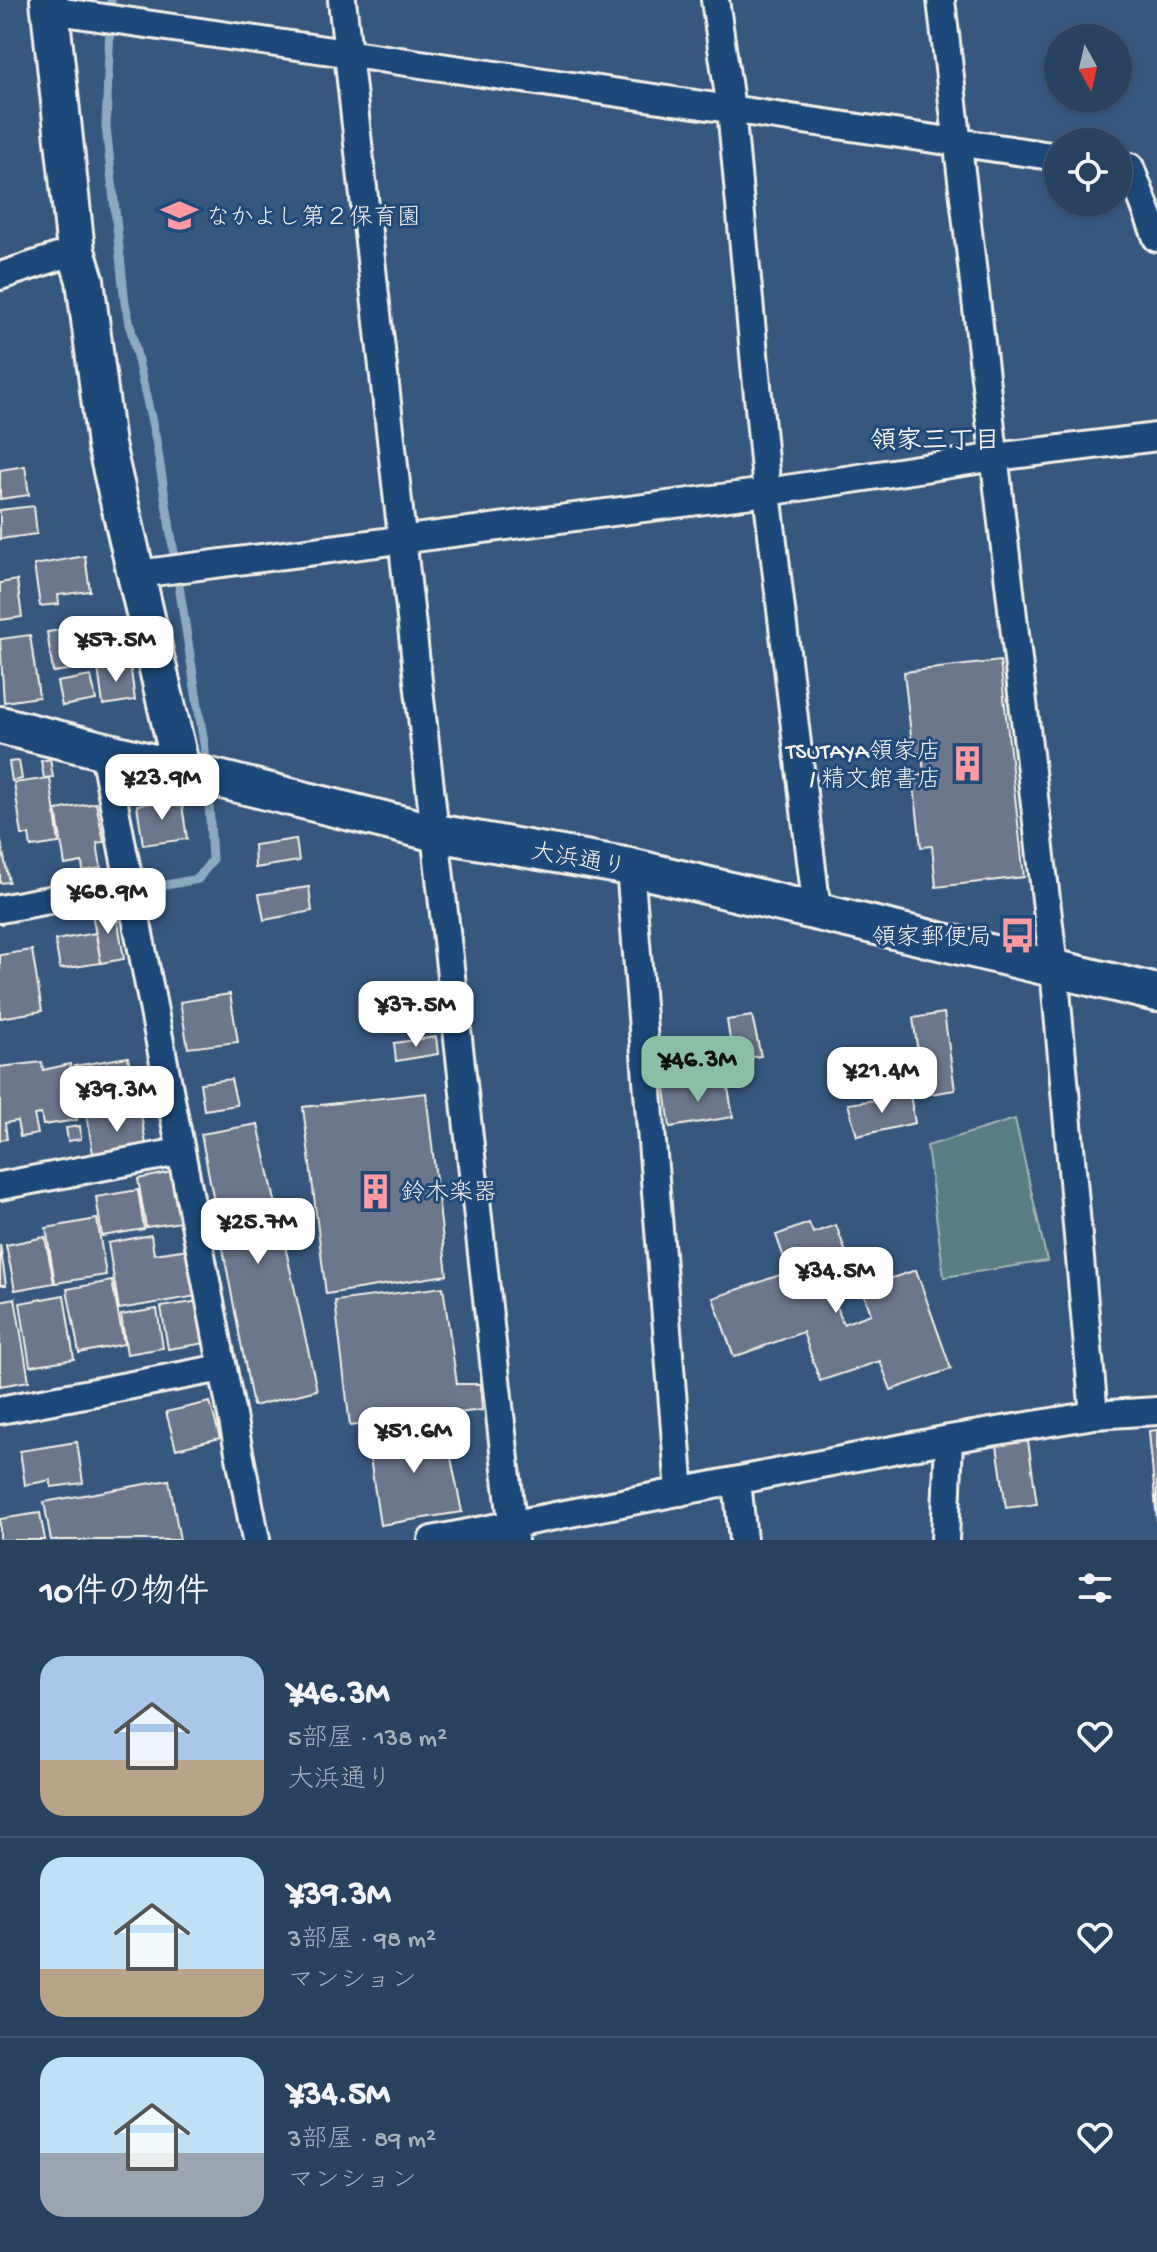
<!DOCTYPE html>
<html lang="ja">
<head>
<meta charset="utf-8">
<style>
  :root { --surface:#28425f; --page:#304965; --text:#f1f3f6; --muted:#a5b0bd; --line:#445b74; --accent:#8abfa5 }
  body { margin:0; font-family:"Gochi Hand","Klee One",sans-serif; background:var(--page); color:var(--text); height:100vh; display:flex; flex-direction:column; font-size:30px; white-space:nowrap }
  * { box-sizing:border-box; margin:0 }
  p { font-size:26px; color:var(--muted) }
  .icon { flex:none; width:44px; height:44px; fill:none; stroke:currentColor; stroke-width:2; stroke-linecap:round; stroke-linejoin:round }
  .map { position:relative; height:1540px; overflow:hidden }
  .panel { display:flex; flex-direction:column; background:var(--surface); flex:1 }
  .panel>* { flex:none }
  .needle { width:52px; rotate:172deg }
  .controls { position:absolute; left:1044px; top:24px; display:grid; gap:16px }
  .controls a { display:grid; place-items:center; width:88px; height:88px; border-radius:50%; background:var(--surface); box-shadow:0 2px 6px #0004,0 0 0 2px var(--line); font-size:40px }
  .price { position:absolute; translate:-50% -68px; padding:0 18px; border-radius:16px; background:#fff; color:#222; font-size:26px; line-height:52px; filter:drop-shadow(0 2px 4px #0008) }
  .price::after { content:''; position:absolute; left:50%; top:48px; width:24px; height:18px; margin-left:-12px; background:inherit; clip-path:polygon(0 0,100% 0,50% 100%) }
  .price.active { background:var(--accent); color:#111 }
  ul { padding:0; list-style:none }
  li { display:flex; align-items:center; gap:24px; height:200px; padding:0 40px }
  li+li { border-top:2px solid var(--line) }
  li span { display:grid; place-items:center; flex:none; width:224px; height:160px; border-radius:24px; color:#555 }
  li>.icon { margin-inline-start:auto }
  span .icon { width:96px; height:96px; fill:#fffc; stroke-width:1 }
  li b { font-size:34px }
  h2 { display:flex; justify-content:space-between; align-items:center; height:96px; padding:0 40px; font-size:34px }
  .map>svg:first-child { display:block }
  .green { fill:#587d82; stroke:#a6b7b5; stroke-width:2 }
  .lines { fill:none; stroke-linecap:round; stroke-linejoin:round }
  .stream { stroke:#8da9c0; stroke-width:9 }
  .building { fill:#6c778c; stroke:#f4f1e8; stroke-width:2 }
  .street-casing { stroke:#f4f1e8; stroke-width:32 }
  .secondary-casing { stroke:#f4f1e8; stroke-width:42 }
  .street { stroke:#1f4a7a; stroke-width:26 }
  .secondary { stroke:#1f4a7a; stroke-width:36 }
  .labels { text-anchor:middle; stroke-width:6; stroke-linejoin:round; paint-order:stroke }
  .poi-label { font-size:24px; fill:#f4f1e8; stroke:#1f4a7a; text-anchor:start }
  .street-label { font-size:24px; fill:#f4f1e8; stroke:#1f4a7a }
  .neighbourhood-label { font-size:26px; font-weight:bold; fill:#f4f1e8; stroke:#1f4a7a }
</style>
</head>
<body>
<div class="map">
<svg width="1157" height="1540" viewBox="0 0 1157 1540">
  <rect width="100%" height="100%" fill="#36587f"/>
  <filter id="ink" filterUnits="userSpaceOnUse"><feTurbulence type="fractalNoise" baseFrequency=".0125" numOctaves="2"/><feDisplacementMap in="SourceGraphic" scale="16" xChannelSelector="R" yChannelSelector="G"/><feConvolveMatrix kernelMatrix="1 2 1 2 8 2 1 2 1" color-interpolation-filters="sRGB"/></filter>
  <g filter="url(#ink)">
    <path class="green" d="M 1015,1119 L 1047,1261 L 944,1277 L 927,1146 Z"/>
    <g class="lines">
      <path class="stream" d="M 111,0 L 106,126 L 125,303 L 156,440 L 208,769
        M 134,891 L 198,879 L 212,860 L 208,784"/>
    </g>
    <path class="building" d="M 25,466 L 29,495 L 0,499 L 0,470 Z
      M 34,506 L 37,534 L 0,539 L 0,510 Z
      M 85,556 L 90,591 L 58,595 L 59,604 L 40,606 L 34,565 Z
      M 17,580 L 22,617 L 0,620 L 0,583 Z
      M 115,619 L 121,658 L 106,660 L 100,622 Z
      M 89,626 L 95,666 L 53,672 L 47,632 Z
      M 30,635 L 39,697 L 4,702 L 0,639 Z
      M 1000,661 L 1024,877 L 936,887 L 932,846 L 921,847 L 913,777 L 924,774 L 922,753 L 913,753 L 904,672 Z
      M 130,664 L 135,700 L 103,705 L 98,668 Z
      M 91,676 L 96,700 L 62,706 L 57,682 Z
      M 50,759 L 53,777 L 44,778 L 41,761 Z
      M 19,761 L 22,779 L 12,781 L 9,762 Z
      M 50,778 L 59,843 L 31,847 L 29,835 L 22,835 L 14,783 Z
      M 181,798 L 187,839 L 143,845 L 137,805 Z
      M 96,803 L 104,842 L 97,843 L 101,868 L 83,871 L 82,862 L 65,865 L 56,810 Z
      M 0,837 L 9,882 L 0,883 Z
      M 296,839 L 299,861 L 255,868 L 254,845 Z
      M 309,887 L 312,911 L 264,920 L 259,894 Z
      M 116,910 L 124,959 L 101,963 L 92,913 Z
      M 96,933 L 101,963 L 60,969 L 55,940 Z
      M 32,950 L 42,1011 L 0,1018 L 0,955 Z
      M 230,994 L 238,1042 L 188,1048 L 180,1002 Z
      M 944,1013 L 955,1090 L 924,1095 L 913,1018 Z
      M 752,1016 L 761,1056 L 733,1060 L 727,1020 Z
      M 436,1037 L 438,1054 L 396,1061 L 394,1043 Z
      M 128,1057 L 135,1099 L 85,1109 L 74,1066 Z
      M 42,1062 L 43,1070 L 70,1064 L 77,1120 L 43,1125 L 41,1114 L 34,1115 L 38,1134 L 20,1137 L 17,1121 L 5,1123 L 7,1139 L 0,1140 L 0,1067 Z
      M 231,1079 L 237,1105 L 204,1110 L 200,1083 Z
      M 727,1082 L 733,1117 L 670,1127 L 665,1089 Z
      M 426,1093 L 447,1275 L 326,1294 L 303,1107 Z
      M 910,1095 L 915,1123 L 857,1136 L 848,1104 Z
      M 140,1108 L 147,1151 L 94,1160 L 87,1116 Z
      M 258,1124 L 317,1390 L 253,1406 L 201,1134 Z
      M 80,1126 L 81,1139 L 68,1141 L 66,1128 Z
      M 172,1172 L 181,1222 L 146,1227 L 138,1179 Z
      M 138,1190 L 144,1229 L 102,1236 L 96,1197 Z
      M 97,1219 L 106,1275 L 55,1283 L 46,1228 Z
      M 809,1223 L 813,1233 L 836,1225 L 850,1264 L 825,1273 L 843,1324 L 871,1314 L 862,1288 L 916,1270 L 951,1369 L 891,1390 L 880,1361 L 820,1381 L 803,1332 L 734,1357 L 713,1298 L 789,1272 L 776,1235 Z
      M 151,1235 L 154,1254 L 189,1249 L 197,1296 L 119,1309 L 108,1243 Z
      M 45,1237 L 54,1283 L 15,1290 L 6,1245 Z
      M 0,1244 L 6,1285 L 0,1285 Z
      M 112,1281 L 124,1344 L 79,1353 L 67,1289 Z
      M 443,1287 L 457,1384 L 480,1384 L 482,1410 L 350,1426 L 335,1301 Z
      M 64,1295 L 74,1359 L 30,1366 L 20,1303 Z
      M 15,1298 L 29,1381 L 0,1386 L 0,1301 Z
      M 200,1301 L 206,1343 L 168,1349 L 161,1307 Z
      M 157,1309 L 163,1348 L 127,1354 L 121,1315 Z
      M 210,1402 L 220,1438 L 176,1449 L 166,1412 Z
      M 444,1423 L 462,1512 L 380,1525 L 367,1438 Z
      M 1157,1430 L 1157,1521 L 1149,1431 Z
      M 1028,1441 L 1037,1504 L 1006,1508 L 997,1445 Z
      M 77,1442 L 83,1483 L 51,1487 L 51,1480 L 25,1485 L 20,1451 Z
      M 169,1480 L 180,1540 L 51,1540 L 44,1502 Z
      M 40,1513 L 45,1540 L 0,1540 L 0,1519 Z"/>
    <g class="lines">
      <defs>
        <path id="street" d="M 342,0 L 514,1540
          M 715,0 L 731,109 L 767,492 L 817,911
          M 941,0 L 1054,968 L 1094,1415
          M 50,10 L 1058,157
          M 1130,167 L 1157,238
          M 0,276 L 76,251
          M 138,574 L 767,492 L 996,457 L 1157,437
          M 103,747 L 256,1540
          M 630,867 L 680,1492
          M 0,909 L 130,885
          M 0,1186 L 179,1152
          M 0,1410 L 222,1368
          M 737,1481 L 743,1540
          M 432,1540 L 949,1439 L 1094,1415 L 1157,1411
          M 945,1540 L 949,1439"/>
        <path id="secondary" d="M 49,0 L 76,251 L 85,280 L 106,445 L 181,768
          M 0,725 L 436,833 L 630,867 L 1157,993"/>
      </defs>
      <use href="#street" class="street-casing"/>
      <use href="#secondary" class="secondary-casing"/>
      <use href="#street" class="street"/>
      <use href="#secondary" class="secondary"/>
    </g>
  </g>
  <defs>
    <symbol id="school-bare" viewBox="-9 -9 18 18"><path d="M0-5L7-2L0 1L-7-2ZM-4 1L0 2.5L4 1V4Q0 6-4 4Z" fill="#ff9aa2" stroke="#1f4a7a" stroke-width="2.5" paint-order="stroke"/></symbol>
    <symbol id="building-bare" viewBox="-9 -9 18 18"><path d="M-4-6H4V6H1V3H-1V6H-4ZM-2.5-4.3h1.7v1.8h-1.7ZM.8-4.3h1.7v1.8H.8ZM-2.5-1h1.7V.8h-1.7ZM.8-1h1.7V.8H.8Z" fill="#ff9aa2" stroke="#1f4a7a" stroke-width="2.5" paint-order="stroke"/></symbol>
    <symbol id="bus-bare" viewBox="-9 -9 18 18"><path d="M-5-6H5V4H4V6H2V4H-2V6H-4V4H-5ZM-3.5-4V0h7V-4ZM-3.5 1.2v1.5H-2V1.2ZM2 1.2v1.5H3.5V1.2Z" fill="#ff9aa2" stroke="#1f4a7a" stroke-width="2.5" paint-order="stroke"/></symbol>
  </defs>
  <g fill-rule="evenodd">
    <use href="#school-bare" x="154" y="190" width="51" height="51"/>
    <use href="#building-bare" x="942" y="738" width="51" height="51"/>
    <use href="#bus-bare" x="992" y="910" width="51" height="51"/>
    <use href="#building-bare" x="350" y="1166" width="51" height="51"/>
  </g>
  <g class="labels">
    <g class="poi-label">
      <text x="206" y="224">なかよし第２保育園</text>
      <text x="941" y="758" text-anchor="end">TSUTAYA領家店<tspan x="941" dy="28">/ 精文館書店</tspan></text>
      <text x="992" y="944" text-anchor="end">領家郵便局</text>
      <text x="401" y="1199">鈴木楽器</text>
    </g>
    <g class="street-label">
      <text transform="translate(579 858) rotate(10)" y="8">大浜通り</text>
    </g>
    <g class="neighbourhood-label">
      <text x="935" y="448">領家三丁目</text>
    </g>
  </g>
</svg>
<div class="controls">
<a><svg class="needle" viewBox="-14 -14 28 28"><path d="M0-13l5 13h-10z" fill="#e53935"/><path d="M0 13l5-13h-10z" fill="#a5b0bd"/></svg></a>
<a><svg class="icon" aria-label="locate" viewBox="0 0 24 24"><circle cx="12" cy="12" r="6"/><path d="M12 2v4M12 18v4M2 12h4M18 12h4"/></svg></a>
</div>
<b class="price" style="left:116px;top:684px">¥57.5M</b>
<b class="price" style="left:162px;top:822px">¥23.9M</b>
<b class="price" style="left:108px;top:936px">¥68.9M</b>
<b class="price" style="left:416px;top:1049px">¥37.5M</b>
<b class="price active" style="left:698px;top:1104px">¥46.3M</b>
<b class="price" style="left:882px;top:1115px">¥21.4M</b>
<b class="price" style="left:117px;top:1134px">¥39.3M</b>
<b class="price" style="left:258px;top:1266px">¥25.7M</b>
<b class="price" style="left:836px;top:1315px">¥34.5M</b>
<b class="price" style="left:414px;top:1475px">¥51.6M</b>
</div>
<section class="panel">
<h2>10件の物件<svg class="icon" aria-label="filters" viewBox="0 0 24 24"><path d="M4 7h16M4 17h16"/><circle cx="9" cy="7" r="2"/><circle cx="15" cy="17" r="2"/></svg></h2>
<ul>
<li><span style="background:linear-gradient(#a9c7e8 65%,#b9a48a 0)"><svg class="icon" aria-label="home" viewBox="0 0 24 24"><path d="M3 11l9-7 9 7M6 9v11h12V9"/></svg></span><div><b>¥46.3M</b><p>5部屋 · 138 m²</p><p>大浜通り</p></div><svg class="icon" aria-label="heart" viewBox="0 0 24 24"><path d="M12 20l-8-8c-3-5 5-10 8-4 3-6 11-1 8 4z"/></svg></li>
<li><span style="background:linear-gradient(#bfe0f5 70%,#b9a48a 0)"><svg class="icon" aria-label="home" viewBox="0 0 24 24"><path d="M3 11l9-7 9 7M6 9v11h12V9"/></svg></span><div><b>¥39.3M</b><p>3部屋 · 98 m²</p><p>マンション</p></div><svg class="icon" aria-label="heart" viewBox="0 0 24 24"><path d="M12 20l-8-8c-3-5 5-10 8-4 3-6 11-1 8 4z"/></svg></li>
<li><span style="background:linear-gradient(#bfe0f5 60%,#9aa5b1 0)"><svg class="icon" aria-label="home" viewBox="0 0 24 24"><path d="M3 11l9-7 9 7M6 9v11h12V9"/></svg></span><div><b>¥34.5M</b><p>3部屋 · 89 m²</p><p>マンション</p></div><svg class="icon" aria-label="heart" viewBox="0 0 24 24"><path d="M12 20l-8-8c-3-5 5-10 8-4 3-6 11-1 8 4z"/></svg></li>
</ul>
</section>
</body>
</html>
